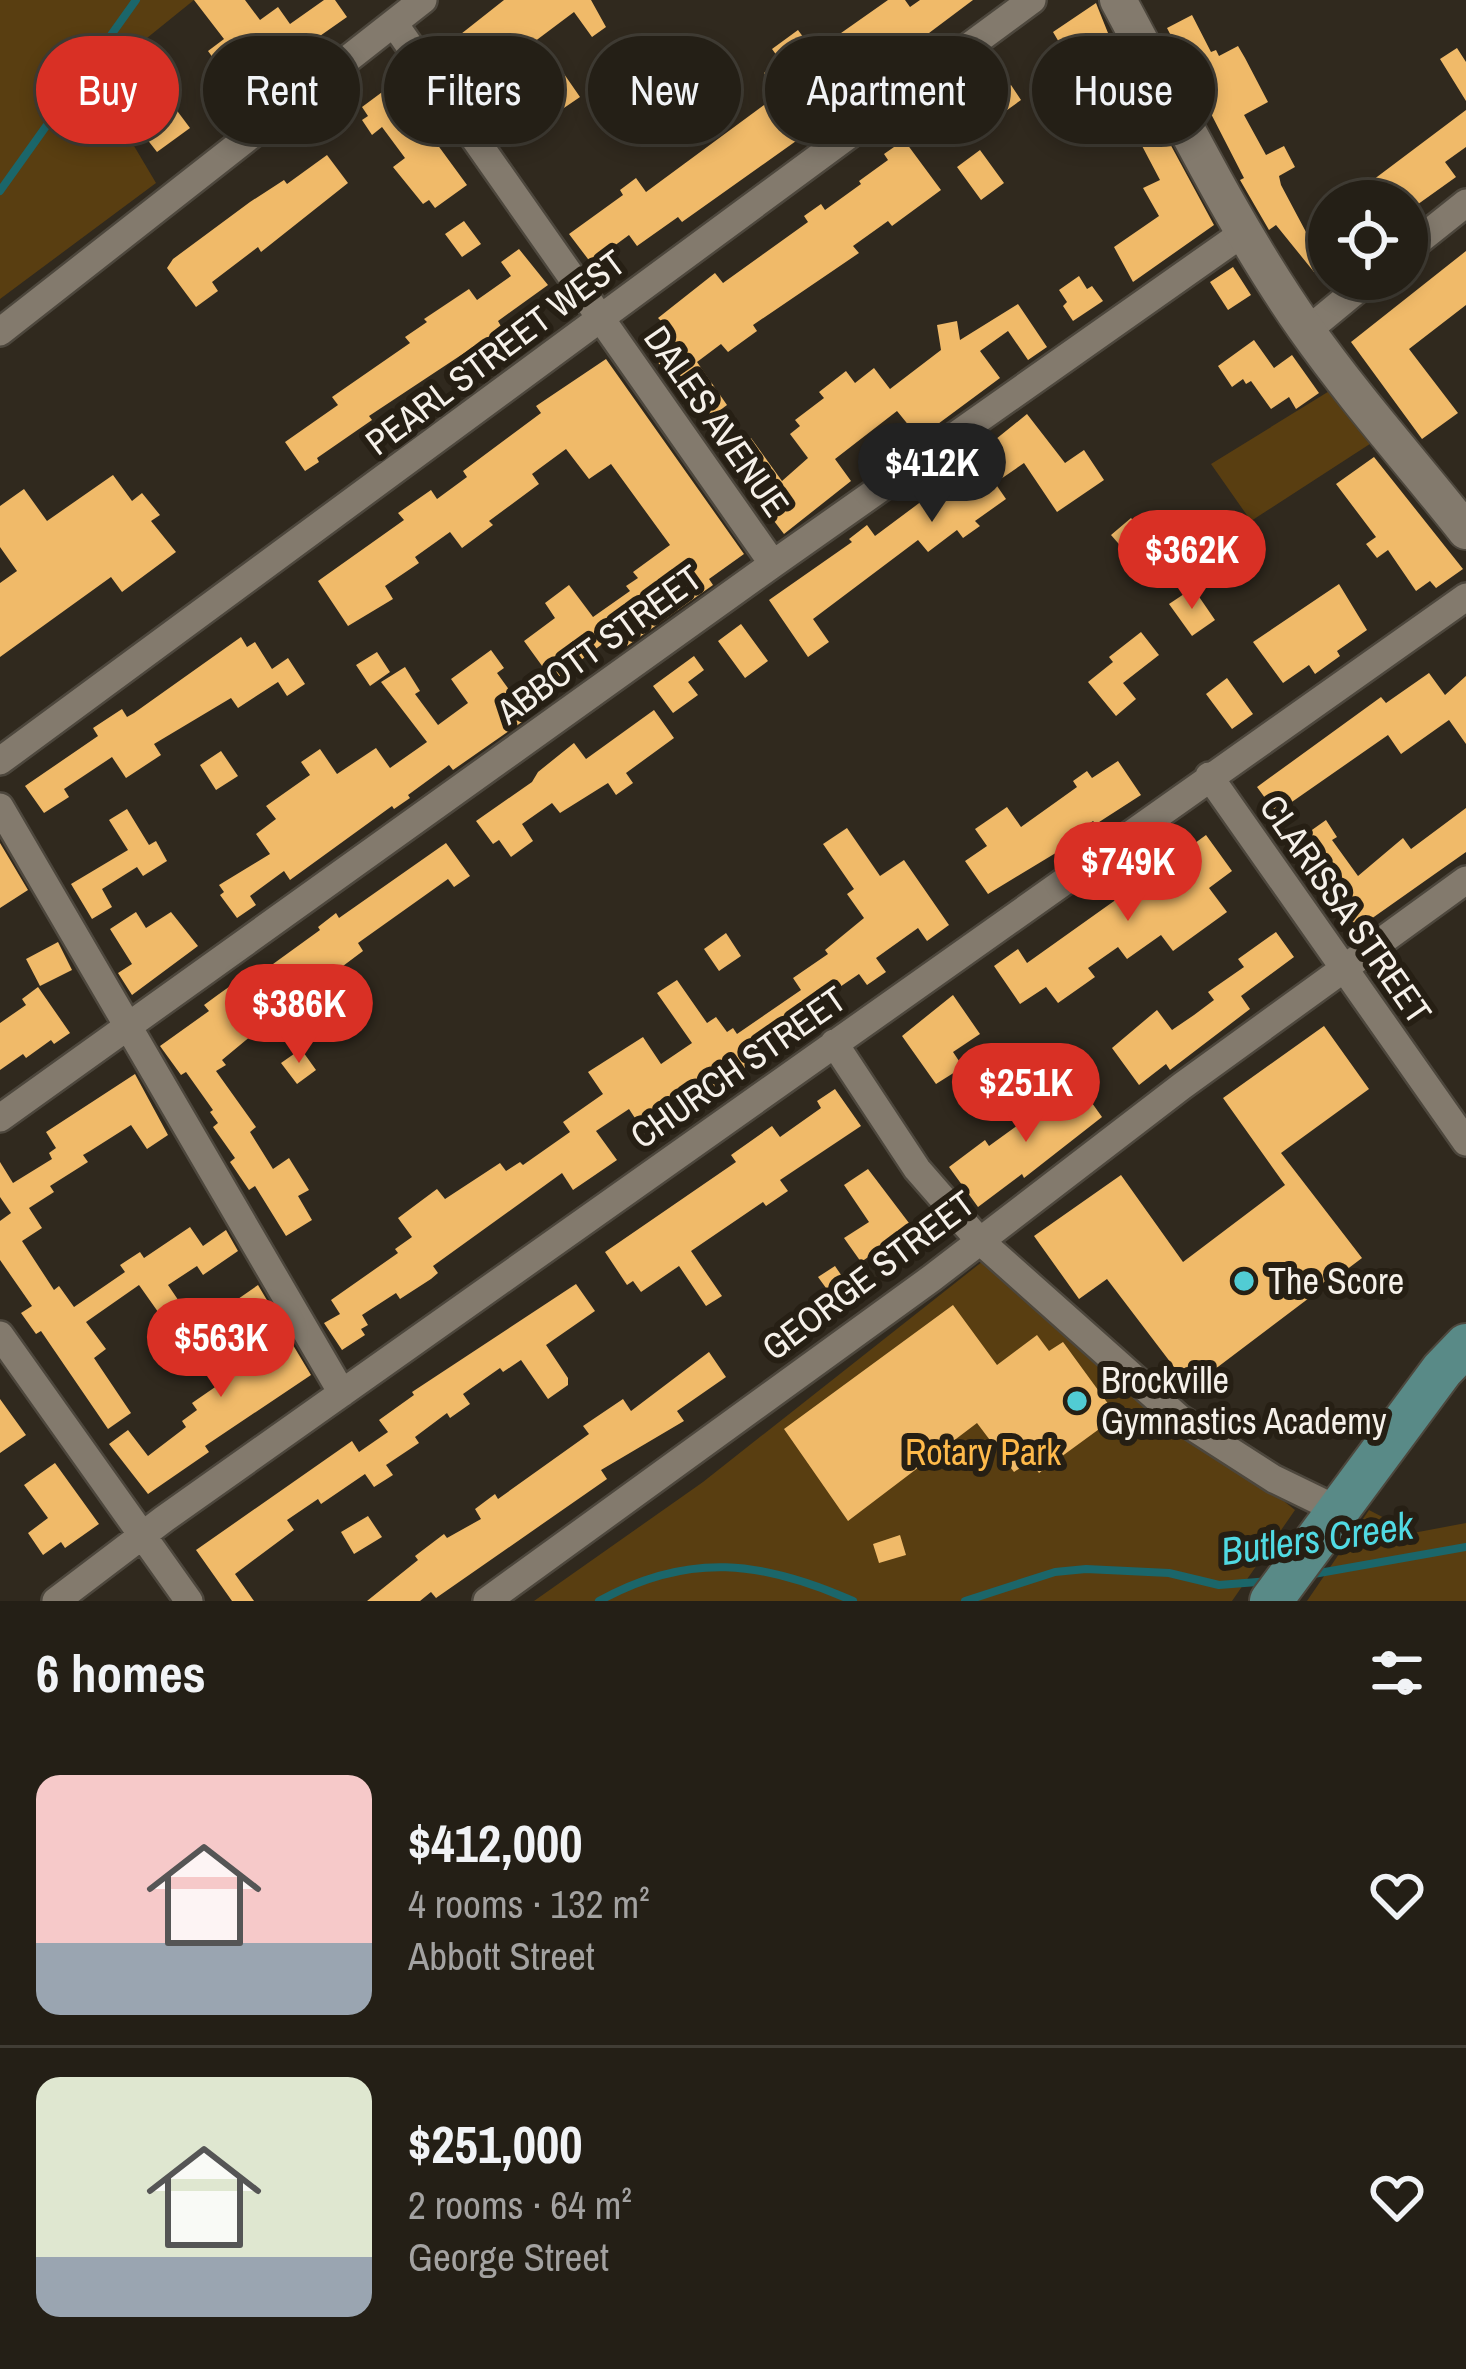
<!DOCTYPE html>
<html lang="en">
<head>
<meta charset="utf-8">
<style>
  :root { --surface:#241f16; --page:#2c271f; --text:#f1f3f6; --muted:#a3a2a1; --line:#413d35; --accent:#d93025 }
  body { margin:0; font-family:"Archivo Narrow",sans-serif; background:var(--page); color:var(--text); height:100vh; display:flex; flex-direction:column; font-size:45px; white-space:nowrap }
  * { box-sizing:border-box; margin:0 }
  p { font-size:39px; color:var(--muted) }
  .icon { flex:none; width:66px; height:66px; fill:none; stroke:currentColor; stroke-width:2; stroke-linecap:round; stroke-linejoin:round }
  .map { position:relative; height:1601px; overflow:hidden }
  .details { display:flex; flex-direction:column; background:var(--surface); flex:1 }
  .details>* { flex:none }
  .guide { position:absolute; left:36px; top:36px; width:1395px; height:108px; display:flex; gap:24px }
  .buttons { position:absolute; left:1308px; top:180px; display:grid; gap:24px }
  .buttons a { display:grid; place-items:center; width:120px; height:120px; border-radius:50%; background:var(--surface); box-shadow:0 6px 18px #0003,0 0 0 3px var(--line); font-size:60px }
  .price { position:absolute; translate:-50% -102px; padding:0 27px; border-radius:42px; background:var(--accent); color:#fff; font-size:39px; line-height:78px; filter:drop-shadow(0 3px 6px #0008) }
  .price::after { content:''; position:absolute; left:50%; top:72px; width:36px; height:27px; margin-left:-18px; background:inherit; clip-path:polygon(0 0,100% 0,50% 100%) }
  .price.on { background:#222; color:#fff }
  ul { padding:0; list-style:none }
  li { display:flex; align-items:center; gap:36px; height:300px; padding:0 36px }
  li+li { border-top:3px solid var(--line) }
  li span { display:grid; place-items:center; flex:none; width:336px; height:240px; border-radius:24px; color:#555 }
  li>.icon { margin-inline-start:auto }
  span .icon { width:144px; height:144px; fill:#fffc; stroke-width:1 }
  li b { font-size:51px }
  h2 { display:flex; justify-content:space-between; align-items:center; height:144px; padding:0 36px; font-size:51px }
  .tag { padding:0 42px; border-radius:54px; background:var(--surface); box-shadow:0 6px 18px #0003,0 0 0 3px var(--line); font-size:42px; line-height:108px }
  .tag.on { background:var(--accent); color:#fff }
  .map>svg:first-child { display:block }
  .green { fill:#593e11 }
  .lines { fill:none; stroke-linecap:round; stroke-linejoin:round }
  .stream { stroke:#1b666a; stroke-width:8 }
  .building { fill:#f0ba69 }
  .street-casing { stroke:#4d473d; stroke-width:32 }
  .secondary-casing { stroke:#4d473d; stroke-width:40 }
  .primary-casing { stroke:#4d473d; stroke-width:46 }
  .street { stroke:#837a6d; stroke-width:27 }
  .secondary { stroke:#837a6d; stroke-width:36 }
  .primary { stroke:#598a87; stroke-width:42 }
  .poi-dot { fill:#51ccd4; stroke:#261f14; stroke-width:4.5 }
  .labels { text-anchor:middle; stroke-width:12; stroke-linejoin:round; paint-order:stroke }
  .street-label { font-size:36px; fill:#f6f1ea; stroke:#261f14 }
  .poi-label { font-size:36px; fill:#f6f1ea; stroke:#261f14; text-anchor:start }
  .park-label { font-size:36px; fill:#ffba4a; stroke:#261f14 }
  .water-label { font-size:39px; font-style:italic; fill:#50dae3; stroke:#261f14 }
</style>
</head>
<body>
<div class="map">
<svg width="1466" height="1601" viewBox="0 0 1466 1601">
  <rect width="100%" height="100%" fill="#30291e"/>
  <path class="green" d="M 0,0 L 194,0 L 95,80 L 156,183 L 0,299 Z
    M 1331,390 L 1376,440 L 1251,521 L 1211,464 Z
    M 983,1261 L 1295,1510 L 1232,1601 L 534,1601 L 703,1482 Z
    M 1369,1510 L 1413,1533 L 1466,1523 L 1466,1601 L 1307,1601 Z"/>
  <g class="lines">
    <path class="stream" d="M 0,191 L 136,0
      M 1308,1575 L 1466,1547
      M 599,1601 C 689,1551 763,1561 853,1601
      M 965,1601 L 1055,1572 L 1086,1569 L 1169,1573 L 1219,1585 L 1270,1581"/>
  </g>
  <path class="building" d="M 194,0 L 245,0 L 260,20 L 278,7 L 290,24 L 324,0 L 335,0 L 347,17 L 287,59 L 276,51 L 232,84 L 208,51 L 224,39 Z
    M 504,0 L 591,0 L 606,27 L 592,37 L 574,12 L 510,60 L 534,90 L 562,71 L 580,97 L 526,134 L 506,105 L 497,112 L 447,45 Z
    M 888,0 L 905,0 L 910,7 L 920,0 L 973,0 L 929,33 L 932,37 L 838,105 L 841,109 L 682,222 L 678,217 L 637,246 L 629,235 L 591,263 L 569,234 L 623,195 L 620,190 L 636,178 L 646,192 L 779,94 L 764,73 L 780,60 L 772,49 L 798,30 L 814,52 Z
    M 1096,3 L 1110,38 L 1088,55 L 1079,40 L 1063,49 L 1053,32 Z
    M 1192,15 L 1211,52 L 1216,50 L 1219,56 L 1238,46 L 1245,58 L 1268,102 L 1244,115 L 1266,155 L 1284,146 L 1295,167 L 1279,176 L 1281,185 L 1306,232 L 1329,213 L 1329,261 L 1314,272 L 1276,225 L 1269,230 L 1240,180 L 1244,178 L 1167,28 Z
    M 1457,48 L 1466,62 L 1466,101 L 1440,59 Z
    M 1135,79 L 1214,225 L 1133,282 L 1114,247 L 1159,216 L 1143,188 L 1160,180 L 1131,125 L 1108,136 L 1093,106 L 1110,98 L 1107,92 Z
    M 393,84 L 467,185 L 435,208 L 429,200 L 423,204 L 393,167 L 405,158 L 382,127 L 372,135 L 362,120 L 368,116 L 362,107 Z
    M 993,84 L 1000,92 L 1011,85 L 1021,100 L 989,123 L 972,99 Z
    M 169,100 L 190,128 L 157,152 L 136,125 Z
    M 1466,110 L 1466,147 L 1445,162 L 1456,177 L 1407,212 L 1407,201 L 1345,201 Z
    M 904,140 L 941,190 L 892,226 L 888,221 L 853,246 L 859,253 L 753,325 L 757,331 L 728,352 L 721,344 L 697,362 L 727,405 L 703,423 L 686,401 L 682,403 L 668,382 L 671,380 L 640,338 L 662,322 L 658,318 L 715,273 L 723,283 L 808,222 L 804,216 L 821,204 L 825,210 L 861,184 L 859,181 L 888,160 L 884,154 Z
    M 980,150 L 1004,183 L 981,200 L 957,167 Z
    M 327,155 L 348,183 L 261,252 L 258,247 L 212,282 L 218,291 L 196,307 L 167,268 L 173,259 L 250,202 L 284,180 L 287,184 Z
    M 464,221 L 481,244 L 462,257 L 445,234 Z
    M 519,249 L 548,285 L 498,321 L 502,328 L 369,416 L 372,420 L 317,458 L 319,462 L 305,471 L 285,442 L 338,405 L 332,397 L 410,343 L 405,337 L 427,322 L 424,319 L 469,289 L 477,300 L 511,276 L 501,262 Z
    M 1466,251 L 1466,305 L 1409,349 L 1458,413 L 1422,439 L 1351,342 Z
    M 1233,267 L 1251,295 L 1228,310 L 1210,282 Z
    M 1079,276 L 1087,289 L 1092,286 L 1103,301 L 1073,321 L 1063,306 L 1067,302 L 1059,290 Z
    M 1018,304 L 1047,347 L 1028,360 L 1008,331 L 980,351 L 1000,378 L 919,438 L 897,411 L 835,459 L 851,481 L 784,534 L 722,453 L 739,440 L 742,444 L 751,438 L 782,481 L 808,458 L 790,434 L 800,426 L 795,420 L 824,398 L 819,392 L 846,371 L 855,383 L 874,368 L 890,389 L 941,350 L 937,325 L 957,321 L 960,340 Z
    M 1254,340 L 1274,368 L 1292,355 L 1319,393 L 1296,409 L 1289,397 L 1271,409 L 1251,381 L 1246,384 L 1243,379 L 1232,387 L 1218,366 Z
    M 606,359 L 744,554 L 709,579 L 713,585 L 627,646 L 617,633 L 553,681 L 524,641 L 555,618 L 545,603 L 569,585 L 593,617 L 630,591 L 626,586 L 638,578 L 633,572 L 670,545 L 611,464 L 589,479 L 566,449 L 532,474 L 539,484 L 489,521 L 493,525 L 462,548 L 450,532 L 415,557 L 419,563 L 385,586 L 393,599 L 348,626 L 318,581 L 404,520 L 398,513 L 431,490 L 437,499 L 467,477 L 463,471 L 541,413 L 536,406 Z
    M 1027,414 L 1065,463 L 1084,450 L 1104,480 L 1057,512 L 1024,463 L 995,483 L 1006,499 L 975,521 L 980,526 L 963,538 L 957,530 L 928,552 L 918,540 L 813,619 L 829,642 L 808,657 L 769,600 L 852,542 L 849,539 L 867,525 L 875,536 L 946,483 L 961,501 L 992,480 L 975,456 Z
    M 1374,457 L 1463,569 L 1436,588 L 1430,581 L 1416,591 L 1388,550 L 1377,558 L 1366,544 L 1376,537 L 1336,484 Z
    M 113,475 L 132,501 L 142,493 L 160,515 L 151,521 L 176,552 L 122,592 L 111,577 L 0,657 L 0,583 L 17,571 L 0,547 L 0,506 L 24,489 L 47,521 Z
    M 1131,518 L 1159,550 L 1139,567 L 1111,535 Z
    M 1339,584 L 1367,630 L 1337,651 L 1340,656 L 1315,674 L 1309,665 L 1283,683 L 1253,642 Z
    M 1193,588 L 1215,620 L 1192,636 L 1169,604 Z
    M 741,624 L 768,661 L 745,678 L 718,641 Z
    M 1141,632 L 1159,655 L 1123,683 L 1136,699 L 1116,716 L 1088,682 L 1113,662 L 1109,657 Z
    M 241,637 L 247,647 L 255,642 L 272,669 L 288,658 L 305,684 L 287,696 L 278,682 L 238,708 L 231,698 L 154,744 L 161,755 L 126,778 L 112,757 L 64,789 L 69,797 L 44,813 L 25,786 L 98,736 L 93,728 L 122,709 L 127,717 L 134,713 Z
    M 491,650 L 504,668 L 497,673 L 529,717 L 453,770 L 449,765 L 408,795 L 410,798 L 394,809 L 392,806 L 290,880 L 284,871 L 250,896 L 256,905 L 237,918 L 220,895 L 224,892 L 219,885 L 270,854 L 256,834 L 276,819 L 266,806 L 310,775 L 301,762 L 320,749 L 337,774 L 376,748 L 390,768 L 427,742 L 381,682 L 405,667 L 420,691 L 415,694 L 438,725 L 468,703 L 451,679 Z
    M 377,652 L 390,672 L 370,686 L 356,665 Z
    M 694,656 L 704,670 L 688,682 L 698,695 L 673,713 L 653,686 Z
    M 1429,673 L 1445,695 L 1466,676 L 1466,744 L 1449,720 L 1401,754 L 1388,735 L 1276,813 L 1257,787 L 1381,697 L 1386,703 Z
    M 1227,678 L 1253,714 L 1232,729 L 1206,694 Z
    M 654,710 L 674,738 L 626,773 L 633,783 L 616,795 L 608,783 L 560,813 L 552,803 L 522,824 L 533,841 L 511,857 L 499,840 L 493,844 L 476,821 L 532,782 L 538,772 L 574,743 L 586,759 Z
    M 221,751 L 238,776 L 216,790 L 200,765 Z
    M 1118,761 L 1141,795 L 1096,824 L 1093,821 L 1061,843 L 1064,848 L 988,894 L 965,861 L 987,846 L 975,829 L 1007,807 L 1021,827 L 1077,787 L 1073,781 L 1087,771 L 1092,778 Z
    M 1466,808 L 1466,852 L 1354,931 L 1305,862 L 1315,855 L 1302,837 L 1326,820 L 1337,837 L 1332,840 L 1358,876 L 1403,838 L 1411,849 Z
    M 127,809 L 149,845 L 156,841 L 167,861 L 143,876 L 137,867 L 102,889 L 112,907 L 92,919 L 71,884 L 128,850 L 109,820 Z
    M 847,828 L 880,876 L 904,860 L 949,925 L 927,941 L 918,928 L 876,958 L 886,972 L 867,985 L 859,974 L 831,993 L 839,1004 L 820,1017 L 813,1008 L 774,1035 L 778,1042 L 756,1060 L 646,1135 L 629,1109 L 596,1131 L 617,1160 L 573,1190 L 562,1173 L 433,1266 L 438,1273 L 431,1279 L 400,1299 L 396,1293 L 362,1315 L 368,1325 L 361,1329 L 365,1335 L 342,1350 L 324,1323 L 340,1314 L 331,1300 L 398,1253 L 395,1249 L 412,1237 L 398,1218 L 437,1189 L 445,1199 L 500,1163 L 506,1171 L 520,1162 L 523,1165 L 570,1132 L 563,1122 L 603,1094 L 588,1072 L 643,1037 L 661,1064 L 692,1043 L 657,993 L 677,980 L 707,1023 L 716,1017 L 727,1032 L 733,1028 L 737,1034 L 801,990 L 793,978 L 828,954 L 825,950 L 864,918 L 847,894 L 854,889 L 823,844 Z
    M 1206,835 L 1232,871 L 1209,888 L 1227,912 L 1173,951 L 1161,935 L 1127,959 L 1118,947 L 1088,968 L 1095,977 L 1058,1003 L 1046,987 L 1020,1004 L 994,966 L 1018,949 L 1027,963 L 1145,879 L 1142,874 L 1161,860 L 1165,865 Z
    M 0,843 L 28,890 L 0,908 Z
    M 446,843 L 470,876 L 454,887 L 448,879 L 358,943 L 363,951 L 263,1026 L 222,1060 L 226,1065 L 216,1071 L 256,1127 L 250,1132 L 273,1169 L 289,1158 L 309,1190 L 298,1196 L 312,1220 L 286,1236 L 255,1186 L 249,1190 L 230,1162 L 235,1158 L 213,1127 L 218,1123 L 210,1112 L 213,1110 L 186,1072 L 181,1075 L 160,1046 L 209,1011 L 204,1005 L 219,994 L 233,984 L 237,990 L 320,930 L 318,927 L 336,913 L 339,918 Z
    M 136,912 L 146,928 L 171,912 L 198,946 L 132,995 L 118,973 L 132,964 L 110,929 Z
    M 1276,932 L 1294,957 L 1241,996 L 1250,1009 L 1170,1070 L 1166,1064 L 1139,1085 L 1112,1048 L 1157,1010 L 1172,1030 L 1194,1015 L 1214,1000 L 1208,992 L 1244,967 L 1238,959 Z
    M 726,933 L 741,956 L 719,971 L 704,949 Z
    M 58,942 L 72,970 L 40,986 L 26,959 Z
    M 38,987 L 70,1033 L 54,1044 L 51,1040 L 26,1058 L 23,1054 L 0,1070 L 0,1023 L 26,1005 L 22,999 Z
    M 953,995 L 980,1034 L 953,1052 L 963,1067 L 936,1084 L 902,1036 Z
    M 1324,1026 L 1369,1089 L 1281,1153 L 1362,1258 L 1190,1388 L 1107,1279 L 1079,1299 L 1034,1236 L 1121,1175 L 1183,1262 L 1285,1185 L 1223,1098 Z
    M 301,1049 L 316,1070 L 297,1084 L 281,1063 Z
    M 135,1074 L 168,1135 L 147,1149 L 131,1125 L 90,1151 L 83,1155 L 88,1162 L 50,1186 L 54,1192 L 29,1208 L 42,1228 L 22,1241 L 54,1290 L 59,1286 L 74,1307 L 125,1272 L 120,1265 L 140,1252 L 144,1258 L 190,1227 L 203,1246 L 226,1230 L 238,1251 L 203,1275 L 197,1266 L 168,1285 L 187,1313 L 168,1326 L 139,1285 L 86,1322 L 106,1349 L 94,1358 L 131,1413 L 108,1429 L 41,1331 L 36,1334 L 21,1313 L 32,1306 L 0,1260 L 0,1221 L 11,1213 L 0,1197 L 0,1162 L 13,1183 L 52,1159 L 49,1153 L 56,1148 L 46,1132 Z
    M 1077,1082 L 1102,1117 L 1024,1178 L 1022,1174 L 978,1207 L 949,1167 L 985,1140 L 989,1146 Z
    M 835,1089 L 861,1126 L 780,1180 L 788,1191 L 766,1206 L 763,1202 L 691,1251 L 722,1296 L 706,1306 L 679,1266 L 641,1292 L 633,1281 L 627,1285 L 605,1252 L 736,1162 L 731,1155 L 772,1126 L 780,1137 L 821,1108 L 817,1101 Z
    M 868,1169 L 912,1227 L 861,1262 L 844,1238 L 869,1222 L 844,1185 Z
    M 835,1266 L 850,1288 L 834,1299 L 818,1277 Z
    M 576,1284 L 595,1311 L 546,1345 L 568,1378 L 568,1385 L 548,1399 L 521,1360 L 503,1372 L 500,1368 L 463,1394 L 470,1404 L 450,1418 L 447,1413 L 415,1437 L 419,1443 L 386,1465 L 393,1475 L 374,1487 L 365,1474 L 321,1504 L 318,1499 L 287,1520 L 294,1530 L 235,1574 L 254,1601 L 232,1601 L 196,1550 L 352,1441 L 359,1452 L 388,1432 L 379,1420 L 414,1395 L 412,1392 Z
    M 258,1285 L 274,1312 L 258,1323 L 280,1354 L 293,1345 L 311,1375 L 205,1446 L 209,1452 L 148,1494 L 109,1444 L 128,1430 L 148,1456 L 186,1427 L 182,1421 L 197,1410 L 192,1403 L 250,1363 L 244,1354 L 252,1348 L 225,1308 Z
    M 953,1305 L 997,1365 L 1037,1335 L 1049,1351 L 1063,1342 L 1117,1416 L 1039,1473 L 1030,1461 L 1014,1472 L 977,1423 L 848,1521 L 784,1429 Z
    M 709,1352 L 726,1377 L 677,1411 L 684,1421 L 601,1470 L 607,1479 L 436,1598 L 431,1592 L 420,1601 L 367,1601 L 418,1560 L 415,1556 L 444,1534 L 447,1538 L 481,1519 L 475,1509 L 495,1494 L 498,1499 L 589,1434 L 583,1426 L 623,1399 L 631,1411 Z
    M 0,1399 L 26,1435 L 0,1453 Z
    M 55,1463 L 99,1524 L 65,1548 L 61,1542 L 43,1555 L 28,1533 L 48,1518 L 24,1485 Z
    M 368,1516 L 382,1537 L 354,1554 L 341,1532 Z
    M 900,1535 L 906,1555 L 879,1563 L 873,1544 Z"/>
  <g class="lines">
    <defs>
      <path id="street" d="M 395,25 L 773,564
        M 1407,250 L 1466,203
        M 1307,331 L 1370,279
        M 0,332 L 423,0
        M 0,761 L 1032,0
        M 1209,776 L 1466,1142
        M 0,807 L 342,1393
        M 834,1043 L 917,1169 L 978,1239 L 1179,1418 L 1274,1479 L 1338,1510
        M 0,1118 L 773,564 L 1243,233
        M 0,1335 L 189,1601
        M 56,1601 L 164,1519 L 1466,597
        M 487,1601 L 932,1278 L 1182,1086 L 1466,880"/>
      <path id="secondary" d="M 1118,0 C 1178,111 1233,225 1305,328 C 1355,399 1413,464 1466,531"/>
      <path id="primary" d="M 1271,1601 L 1442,1370 L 1466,1345"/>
    </defs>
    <use href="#street" class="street-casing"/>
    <use href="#secondary" class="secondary-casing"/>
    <use href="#primary" class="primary-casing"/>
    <use href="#street" class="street"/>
    <use href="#secondary" class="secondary"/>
    <use href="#primary" class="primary"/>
  </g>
  <g class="poi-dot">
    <circle cx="1244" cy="1281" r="12"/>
    <circle cx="1077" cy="1401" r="12"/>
  </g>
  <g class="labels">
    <g class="street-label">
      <text transform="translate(495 352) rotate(-37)" y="13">PEARL STREET WEST</text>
      <text transform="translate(717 421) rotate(55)" y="13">DALES AVENUE</text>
      <text transform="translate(599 644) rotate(-36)" y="13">ABBOTT STREET</text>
      <text transform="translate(1346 909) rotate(55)" y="13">CLARISSA STREET</text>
      <text transform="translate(738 1067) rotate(-35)" y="13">CHURCH STREET</text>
      <text transform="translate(868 1275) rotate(-37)" y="13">GEORGE STREET</text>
    </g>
    <g class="poi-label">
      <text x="1268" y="1294">The Score</text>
      <text x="1101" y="1393">Brockville<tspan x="1101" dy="41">Gymnastics Academy</tspan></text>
    </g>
    <g class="park-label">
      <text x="983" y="1465">Rotary Park</text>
    </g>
    <g class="water-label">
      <text transform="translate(1317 1538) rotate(-8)" y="14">Butlers Creek</text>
    </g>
  </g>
</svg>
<div class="buttons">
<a><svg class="icon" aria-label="locate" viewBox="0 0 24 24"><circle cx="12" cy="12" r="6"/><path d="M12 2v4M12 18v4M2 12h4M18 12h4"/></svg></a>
</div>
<b class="price on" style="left:932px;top:525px">$412K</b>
<b class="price" style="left:1192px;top:612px">$362K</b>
<b class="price" style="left:1128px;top:924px">$749K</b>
<b class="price" style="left:299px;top:1066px">$386K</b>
<b class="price" style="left:1026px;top:1145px">$251K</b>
<b class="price" style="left:221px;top:1400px">$563K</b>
<div class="guide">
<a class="tag on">Buy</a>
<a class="tag">Rent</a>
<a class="tag">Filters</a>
<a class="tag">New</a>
<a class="tag">Apartment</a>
<a class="tag">House</a>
</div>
</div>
<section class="details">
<h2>6 homes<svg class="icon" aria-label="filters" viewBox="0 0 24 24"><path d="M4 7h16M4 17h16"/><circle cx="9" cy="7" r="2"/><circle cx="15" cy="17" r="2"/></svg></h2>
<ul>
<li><span style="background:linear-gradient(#f6c9c9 70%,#9aa5b1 0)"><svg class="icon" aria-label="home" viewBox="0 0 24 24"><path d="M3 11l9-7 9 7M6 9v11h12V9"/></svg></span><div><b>$412,000</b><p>4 rooms · 132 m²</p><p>Abbott Street</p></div><svg class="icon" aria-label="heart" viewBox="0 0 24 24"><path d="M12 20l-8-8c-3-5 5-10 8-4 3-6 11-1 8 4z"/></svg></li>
<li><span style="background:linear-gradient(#dfe7d0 75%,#9aa5b1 0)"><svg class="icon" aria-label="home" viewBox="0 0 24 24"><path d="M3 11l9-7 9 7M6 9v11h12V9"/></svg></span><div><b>$251,000</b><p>2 rooms · 64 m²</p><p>George Street</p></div><svg class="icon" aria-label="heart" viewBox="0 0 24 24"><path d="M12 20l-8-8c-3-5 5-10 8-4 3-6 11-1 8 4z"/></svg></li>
</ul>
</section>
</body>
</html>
